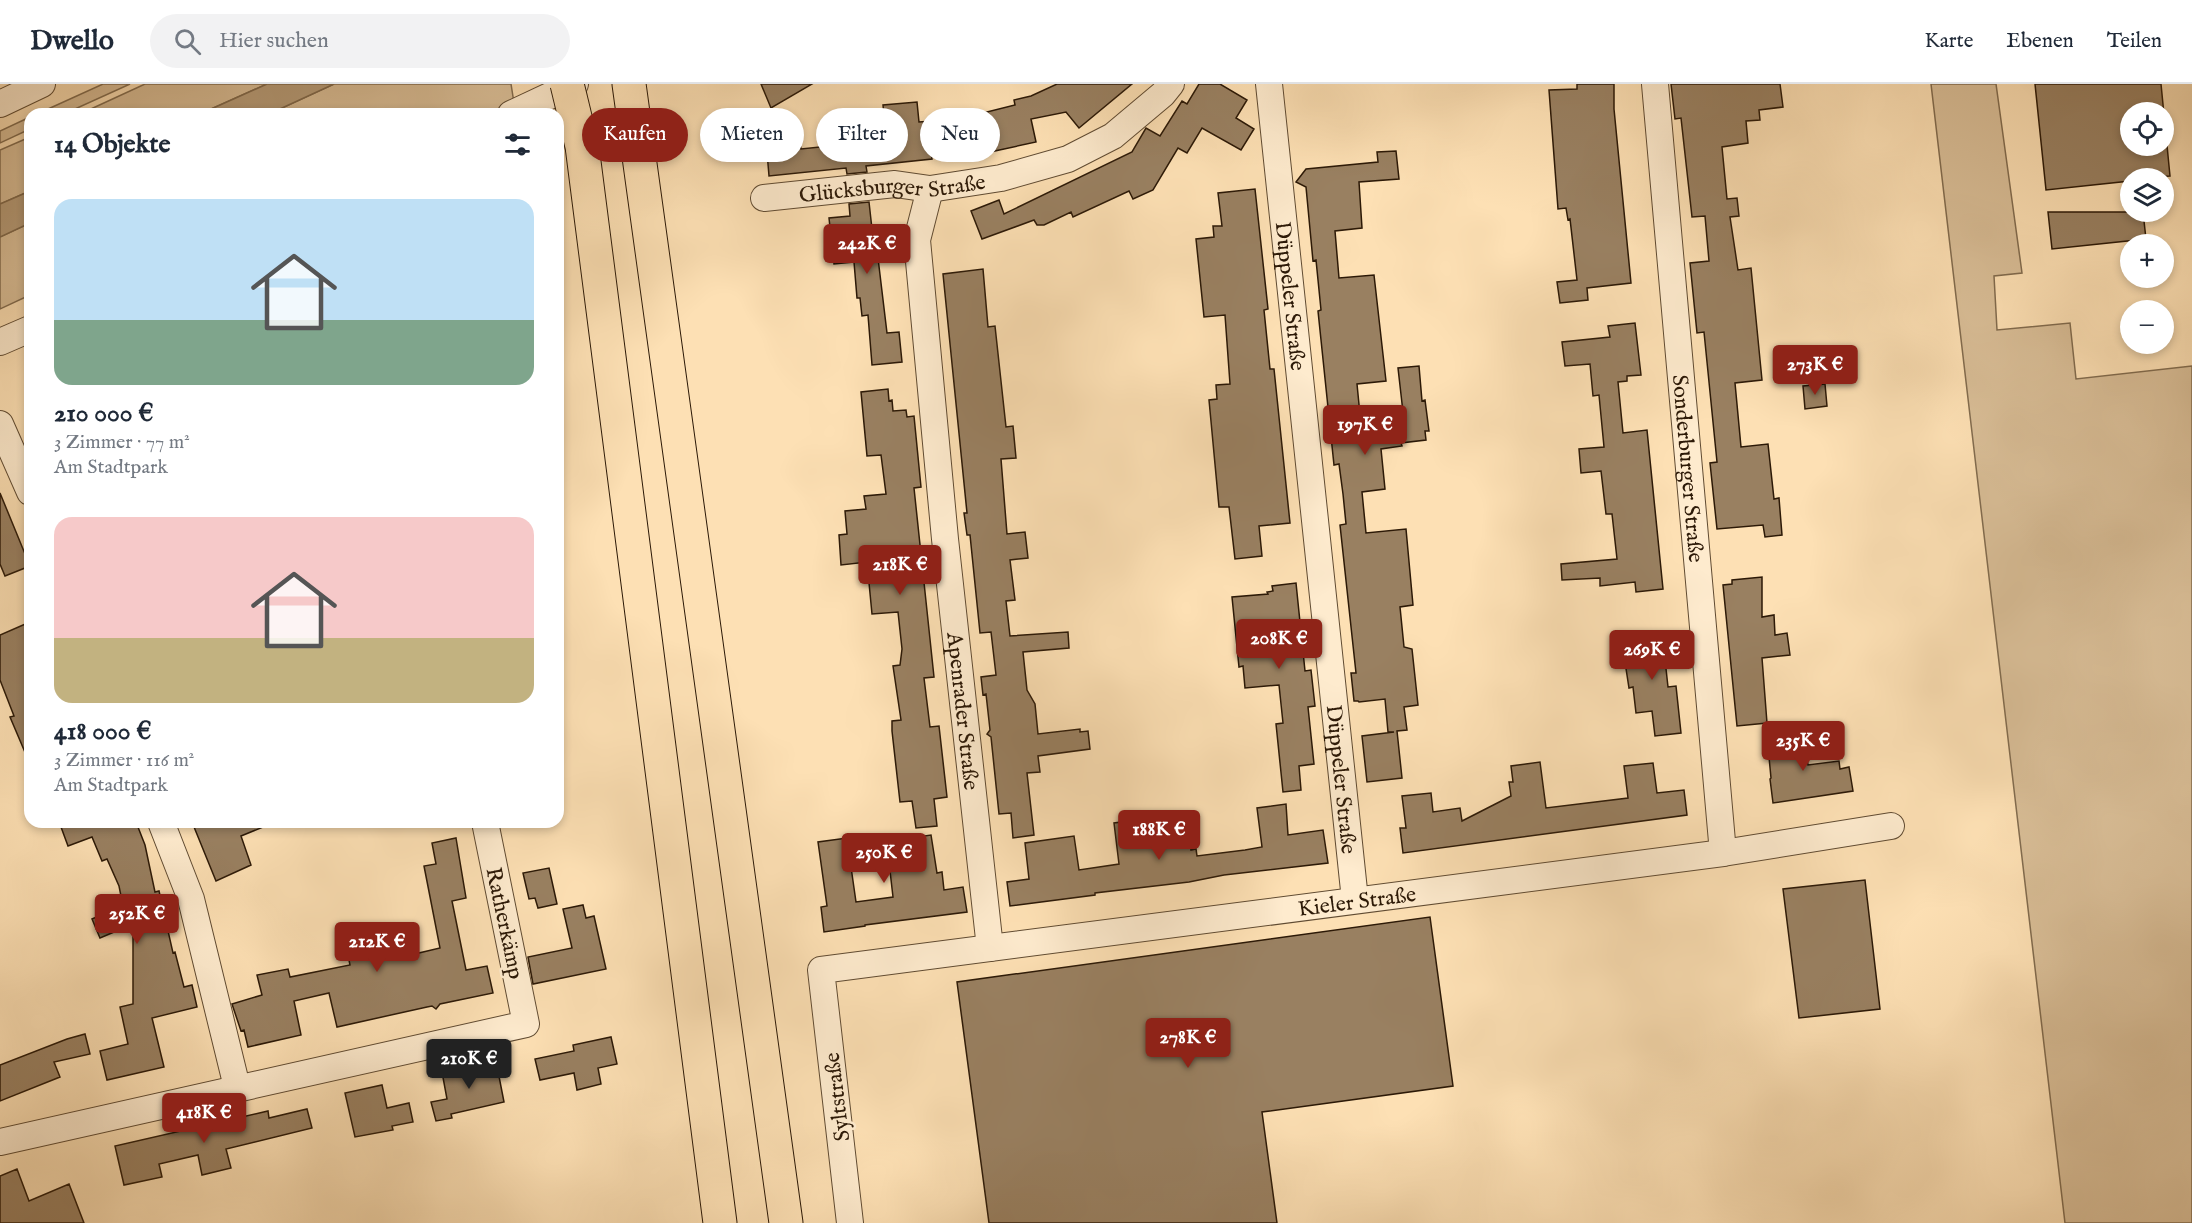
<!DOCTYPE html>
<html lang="de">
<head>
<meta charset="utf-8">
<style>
  :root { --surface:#fff; --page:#f2f2f3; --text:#1f2937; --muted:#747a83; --line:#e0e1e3; --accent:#8f2418 }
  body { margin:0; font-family:"IM FELL English",serif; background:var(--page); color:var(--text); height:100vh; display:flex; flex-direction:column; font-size:22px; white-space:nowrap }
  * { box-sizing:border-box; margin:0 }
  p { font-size:20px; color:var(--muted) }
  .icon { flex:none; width:33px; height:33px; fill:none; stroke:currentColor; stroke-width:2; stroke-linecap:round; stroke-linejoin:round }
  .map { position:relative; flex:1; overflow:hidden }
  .drawer { position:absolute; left:24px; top:24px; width:540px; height:720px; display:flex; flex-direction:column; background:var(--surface); border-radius:18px; box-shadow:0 3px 9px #0003 }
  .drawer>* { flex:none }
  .guide { position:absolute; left:582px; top:24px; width:570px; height:54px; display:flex; gap:12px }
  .buttons { position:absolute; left:2120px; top:18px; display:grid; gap:12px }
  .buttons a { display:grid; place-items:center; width:54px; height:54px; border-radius:50%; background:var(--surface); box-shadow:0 3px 9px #0003; font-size:30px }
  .price { position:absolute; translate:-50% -51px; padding:0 14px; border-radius:6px; background:var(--accent); color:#fff; font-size:20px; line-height:39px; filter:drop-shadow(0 2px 3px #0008) }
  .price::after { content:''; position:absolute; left:50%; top:36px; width:18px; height:14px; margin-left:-9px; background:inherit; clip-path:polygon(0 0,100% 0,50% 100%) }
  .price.selected { background:#222; color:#fff }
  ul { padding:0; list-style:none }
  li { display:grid; align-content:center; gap:12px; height:318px; padding:0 30px }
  li span { display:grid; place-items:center; height:186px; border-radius:18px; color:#555 }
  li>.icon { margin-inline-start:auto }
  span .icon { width:108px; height:108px; fill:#fffc; stroke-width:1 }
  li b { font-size:26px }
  h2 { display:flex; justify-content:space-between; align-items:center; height:72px; padding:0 30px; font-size:26px }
  .tag { padding:0 21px; border-radius:27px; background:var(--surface); box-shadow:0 3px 9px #0003; font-size:21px; line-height:54px }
  .tag.selected { background:var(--accent); color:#fff }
  header { display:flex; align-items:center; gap:36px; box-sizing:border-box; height:84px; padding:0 30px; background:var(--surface); border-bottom:2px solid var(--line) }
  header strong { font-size:28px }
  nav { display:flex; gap:33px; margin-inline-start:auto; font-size:21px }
  .search { width:420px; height:54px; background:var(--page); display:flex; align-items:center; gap:15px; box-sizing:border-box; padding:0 21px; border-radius:33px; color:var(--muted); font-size:22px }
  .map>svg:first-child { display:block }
  .green { fill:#d9be97; stroke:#826c4f; stroke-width:1.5 }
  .water { fill:#b69c79; stroke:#7f684b; stroke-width:1.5 }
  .building { fill:#998061; stroke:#2c1907; stroke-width:1.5; fill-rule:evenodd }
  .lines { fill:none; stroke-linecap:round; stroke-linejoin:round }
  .minor-casing { stroke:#604b32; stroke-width:28 }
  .motorway-casing { stroke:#2c1907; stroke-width:35 }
  .minor { stroke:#feebce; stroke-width:26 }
  .motorway { stroke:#fde0b4; stroke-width:33 }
  .motorway-bridge-casing { stroke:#2c1907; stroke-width:35; stroke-linecap:butt }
  .motorway-bridge { stroke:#fde0b4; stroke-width:33 }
  .labels { text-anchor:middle; stroke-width:5; stroke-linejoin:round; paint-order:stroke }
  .street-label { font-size:22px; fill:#2c1907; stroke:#feebce }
</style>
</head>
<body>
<header>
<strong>Dwello</strong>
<div class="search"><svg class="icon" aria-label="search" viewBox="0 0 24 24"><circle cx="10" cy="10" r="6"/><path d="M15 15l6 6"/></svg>Hier suchen</div>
<nav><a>Karte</a><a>Ebenen</a><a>Teilen</a></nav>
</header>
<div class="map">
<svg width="2192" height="1139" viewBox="0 0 2192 1139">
  <rect width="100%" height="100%" fill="#fde0b4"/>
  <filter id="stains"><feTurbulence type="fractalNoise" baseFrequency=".00333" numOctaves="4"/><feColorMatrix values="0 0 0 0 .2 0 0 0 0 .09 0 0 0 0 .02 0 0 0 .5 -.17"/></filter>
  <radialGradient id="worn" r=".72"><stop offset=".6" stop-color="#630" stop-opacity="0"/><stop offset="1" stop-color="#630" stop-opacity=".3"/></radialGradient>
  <path class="green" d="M 103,0 L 130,0 L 64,30 L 37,30 Z
    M 145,0 L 267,0 L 200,30 L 80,30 Z
    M 334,0 L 511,0 L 514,19 L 485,30 L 269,30 Z
    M 1931,0 L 1996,0 L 2022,189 L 1994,192 L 1997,246 L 2070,239 L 2076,295 L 2192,282 L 2192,1139 L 2065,1139 Z
    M 30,33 L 30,45 L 0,59 L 0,47 Z
    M 30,53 L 30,107 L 0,120 L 0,66 Z
    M 30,139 L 30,211 L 0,225 L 0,153 Z"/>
  <path class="water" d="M 267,0 L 334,0 L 269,30 L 200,30 Z
    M 30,107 L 30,139 L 0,153 L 0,120 Z"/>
  <path class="building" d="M 761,0 L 812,0 L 771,24 Z
    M 1057,0 L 1132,0 L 1079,44 L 1066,28 L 1031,35 L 1036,58 L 976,71 L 973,56 L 930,60 L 932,75 L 866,82 L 867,88 L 847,90 L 846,84 L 769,92 L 767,68 L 777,67 L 776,55 L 799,53 L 801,65 L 878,57 L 875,32 L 884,32 L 883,21 L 917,18 L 919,38 L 959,35 L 1015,21 L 1014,16 L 1031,12 Z
    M 1199,0 L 1220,0 L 1247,16 L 1236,34 L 1254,45 L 1241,66 L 1202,44 L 1187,69 L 1178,64 L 1153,106 L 1133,115 L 1129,107 L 1073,133 L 1071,128 L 1044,141 L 1037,141 L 1034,136 L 982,155 L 971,127 L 999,116 L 1004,130 L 1132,68 L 1146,44 L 1160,52 L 1182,17 L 1187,20 Z
    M 1577,0 L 1614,0 L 1614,25 L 1631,199 L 1587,204 L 1588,216 L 1560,219 L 1557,198 L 1577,196 L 1570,135 L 1568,136 L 1566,124 L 1558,125 L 1549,6 L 1577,5 Z
    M 1671,0 L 1780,0 L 1783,23 L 1759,26 L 1760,36 L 1746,37 L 1748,59 L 1722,63 L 1727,115 L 1737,114 L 1739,132 L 1730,133 L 1738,186 L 1751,184 L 1762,296 L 1735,299 L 1741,363 L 1768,360 L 1774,415 L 1779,414 L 1782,451 L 1765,453 L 1763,441 L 1717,445 L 1710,379 L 1717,378 L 1704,248 L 1697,249 L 1690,179 L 1709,177 L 1705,132 L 1692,133 L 1681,34 L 1675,35 Z
    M 2035,0 L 2161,0 L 2170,92 L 2130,94 L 2130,97 L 2046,106 ZM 2130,28 L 2163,28 L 2163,62 L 2130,62 Z
    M 1396,67 L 1399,95 L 1359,98 L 1362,144 L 1335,147 L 1339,194 L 1374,191 L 1386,297 L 1357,300 L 1361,341 L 1404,337 L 1398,284 L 1419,282 L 1422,317 L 1425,316 L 1429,347 L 1425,347 L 1426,356 L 1401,359 L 1402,362 L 1381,365 L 1385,405 L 1362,408 L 1366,449 L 1406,445 L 1413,521 L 1400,523 L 1404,563 L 1412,565 L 1418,621 L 1404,623 L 1407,646 L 1397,647 L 1402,694 L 1367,698 L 1362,652 L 1394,648 L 1388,648 L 1385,615 L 1359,618 L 1358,617 L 1354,617 L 1351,589 L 1356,589 L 1340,441 L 1346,440 L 1343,410 L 1339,380 L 1334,381 L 1318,227 L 1321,226 L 1316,176 L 1313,177 L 1306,103 L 1296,98 L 1306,85 L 1378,78 L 1377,68 Z
    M 1255,105 L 1268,225 L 1264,226 L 1270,285 L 1274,285 L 1290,439 L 1259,442 L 1262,472 L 1235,475 L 1229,423 L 1219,423 L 1209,316 L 1217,315 L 1216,301 L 1230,300 L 1225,231 L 1204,233 L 1196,155 L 1214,153 L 1213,142 L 1222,142 L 1218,109 Z
    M 869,118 L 872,145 L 888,143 L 891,173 L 878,174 L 887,249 L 899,248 L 902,278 L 872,281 L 868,231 L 862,232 L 860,214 L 857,214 L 854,178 L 834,180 L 829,134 L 850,132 L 849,120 Z
    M 2048,128 L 2143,128 L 2146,155 L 2052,165 Z
    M 983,185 L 988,243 L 995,242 L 1006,343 L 1013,342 L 1016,374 L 1001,375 L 1007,450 L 1025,448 L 1028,474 L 1010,476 L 1015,516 L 1006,517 L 1010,552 L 1068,548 L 1069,564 L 1023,568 L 1027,606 L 1035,620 L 1038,650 L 1080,645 L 1080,648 L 1088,647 L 1090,665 L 1038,672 L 1040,688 L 1027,689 L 1034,751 L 1013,754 L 1011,729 L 999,730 L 991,653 L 987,650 L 990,646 L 986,610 L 983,611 L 981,593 L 996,591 L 991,548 L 980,549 L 970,451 L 967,451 L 964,429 L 967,429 L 943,190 Z
    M 1635,239 L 1641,291 L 1627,292 L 1627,297 L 1618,298 L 1623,349 L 1647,346 L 1663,505 L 1636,508 L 1635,498 L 1600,502 L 1600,494 L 1562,496 L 1561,480 L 1617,475 L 1612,430 L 1606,430 L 1601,387 L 1581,389 L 1579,365 L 1604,363 L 1599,311 L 1593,312 L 1590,280 L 1565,282 L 1562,258 L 1610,253 L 1608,242 Z
    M 1825,300 L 1827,322 L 1805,325 L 1803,302 Z
    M 888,305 L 889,317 L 892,316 L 893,327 L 906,326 L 907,333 L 914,332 L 921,403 L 914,404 L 934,593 L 924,594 L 930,643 L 939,642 L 947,713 L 934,715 L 937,742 L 916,744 L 912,717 L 900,718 L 892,647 L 892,637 L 901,636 L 893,582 L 900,581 L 902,565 L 898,528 L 872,530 L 867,478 L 841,481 L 839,451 L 847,450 L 845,427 L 866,425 L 864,412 L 886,410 L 881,371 L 867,372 L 861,308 Z
    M 0,409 L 30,482 L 5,492 L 0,480 Z
    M 1762,493 L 1762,533 L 1774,531 L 1775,551 L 1787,549 L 1790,571 L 1762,574 L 1767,639 L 1737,642 L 1723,501 L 1732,500 L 1732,496 Z
    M 1296,499 L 1305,587 L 1311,586 L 1315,622 L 1308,623 L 1314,680 L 1299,682 L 1301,706 L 1283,708 L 1276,640 L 1283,639 L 1279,601 L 1245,604 L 1243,582 L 1239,583 L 1232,513 L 1268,510 L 1267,508 L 1273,507 L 1272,502 Z
    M 30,538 L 30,680 L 10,633 L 14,632 L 0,596 L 0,551 Z
    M 1662,548 L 1668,603 L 1676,602 L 1681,649 L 1655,652 L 1652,627 L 1636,629 L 1633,603 L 1629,604 L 1621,552 Z
    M 1803,650 L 1808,681 L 1839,677 L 1840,685 L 1849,683 L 1853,707 L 1773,719 L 1770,695 L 1771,694 L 1769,673 L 1771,673 L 1769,653 Z
    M 1540,678 L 1546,724 L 1628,714 L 1624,682 L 1653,679 L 1657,709 L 1684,706 L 1687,731 L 1403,769 L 1400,744 L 1406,744 L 1402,712 L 1431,709 L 1433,728 L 1460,724 L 1462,737 L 1511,712 L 1509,698 L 1513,698 L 1511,682 Z
    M 1286,720 L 1288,751 L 1323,746 L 1328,779 L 1224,791 L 1189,798 L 1095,809 L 1095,811 L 1010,822 L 1007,798 L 1029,795 L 1025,759 L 1074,752 L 1079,786 L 1119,780 L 1114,739 L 1136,736 L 1137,748 L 1176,743 L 1177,754 L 1189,752 L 1191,766 L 1196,765 L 1197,772 L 1245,766 L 1262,763 L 1257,724 Z
    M 63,738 L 136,738 L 145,761 L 155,808 L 159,807 L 173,869 L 175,868 L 184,903 L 192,901 L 197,923 L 152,934 L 164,983 L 107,996 L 100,967 L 128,960 L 120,923 L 133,920 L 133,840 L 100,854 L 92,835 L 123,822 L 119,802 L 107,775 L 102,777 L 92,753 L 68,762 L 61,743 L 65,742 Z
    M 192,738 L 272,738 L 273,739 L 241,752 L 251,781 L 216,797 Z
    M 931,751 L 937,789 L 942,788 L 944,806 L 963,803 L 967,828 L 865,841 L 865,842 L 824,848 L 821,823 L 827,822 L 818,758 L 847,754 L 848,763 ZM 889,778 L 893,813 L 856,818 L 851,783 Z
    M 456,754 L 466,814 L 452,817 L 466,886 L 487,882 L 493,909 L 440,920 L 436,925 L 432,922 L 427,923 L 337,943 L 329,909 L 294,917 L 301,951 L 248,963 L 244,946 L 241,947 L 232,920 L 262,911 L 257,891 L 288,885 L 290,893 L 350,881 L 348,871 L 367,866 L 370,876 L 405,869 L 406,872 L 440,864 L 424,782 L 436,780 L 432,759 Z
    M 549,784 L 557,820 L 538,824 L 535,814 L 529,815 L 523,789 Z
    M 1865,796 L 1880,925 L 1799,934 L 1783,805 Z
    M 583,821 L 586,834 L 594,832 L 606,885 L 533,900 L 528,873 L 572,864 L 563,825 Z
    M 1430,833 L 1453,1002 L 1262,1028 L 1277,1139 L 989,1139 L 957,898 Z
    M 85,950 L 90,970 L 54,978 L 60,993 L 0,1017 L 0,981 L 67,955 Z
    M 611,953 L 617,980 L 598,984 L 601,1000 L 577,1006 L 574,989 L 540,996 L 535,975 L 574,967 L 573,961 Z
    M 496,977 L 504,1018 L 451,1030 L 452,1034 L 436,1037 L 431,1018 L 447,1015 L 442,988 Z
    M 382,1001 L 387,1024 L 409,1019 L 413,1038 L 392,1042 L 393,1046 L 355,1053 L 345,1009 Z
    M 307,1025 L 312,1044 L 226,1065 L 231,1084 L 202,1091 L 198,1071 L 159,1080 L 162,1093 L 124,1101 L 115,1062 L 268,1027 L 269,1034 Z
    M 17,1085 L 29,1117 L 69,1100 L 84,1139 L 0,1139 L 0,1092 Z"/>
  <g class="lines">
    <defs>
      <g id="minor">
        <path id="s1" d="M 1269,0 L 1355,816"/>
        <path id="s2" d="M 1655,0 L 1723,769"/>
        <path d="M 0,20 L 42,0"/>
        <path d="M 511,30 L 575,0"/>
        <path id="s3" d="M 930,105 L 917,156 L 945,455 L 990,864"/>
        <path id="s4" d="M 764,114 L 895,100 L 930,105 L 1001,94 L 1068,75 L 1113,52 L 1163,10 L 1171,0"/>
        <path d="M 0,258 L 30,245"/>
        <path d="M 0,340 L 30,408"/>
        <path d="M 161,738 L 191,815 L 237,1003"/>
        <path d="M 0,1058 L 526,940 L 485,738"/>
        <path id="s5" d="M 850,1139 L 821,886 L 1723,769 L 1891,742"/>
      </g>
      <path id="motorway" d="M 629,0 L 786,1139
        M 582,62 L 720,1139"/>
    </defs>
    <use href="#minor" class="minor-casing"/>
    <use href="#motorway" class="motorway-casing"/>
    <use href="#minor" class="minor"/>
    <use href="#motorway" class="motorway"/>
    <defs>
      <path id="motorway-bridge" d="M 567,0 L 582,62"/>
    </defs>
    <use href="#motorway-bridge" class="motorway-bridge-casing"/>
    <use href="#motorway-bridge" class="motorway-bridge"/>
  </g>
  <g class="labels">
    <g class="street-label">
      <text dy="8" stroke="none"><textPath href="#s4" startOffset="129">Glücksburger Straße</textPath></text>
      <text dy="8" stroke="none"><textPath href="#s1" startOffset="213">Düppeler Straße</textPath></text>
      <text dy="8" stroke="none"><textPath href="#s2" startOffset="386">Sonderburger Straße</textPath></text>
      <text dy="8" stroke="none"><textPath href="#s3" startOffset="526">Apenrader Straße</textPath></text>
      <text dy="8" stroke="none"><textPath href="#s1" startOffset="699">Düppeler Straße</textPath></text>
      <text dy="8" stroke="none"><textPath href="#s5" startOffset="795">Kieler Straße</textPath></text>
      <text transform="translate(506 839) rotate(78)" y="8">Ratherkämp</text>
      <text transform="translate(836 1013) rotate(-97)" y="8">Syltstraße</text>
    </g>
  </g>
  <rect width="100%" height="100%" filter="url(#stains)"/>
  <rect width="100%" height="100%" fill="url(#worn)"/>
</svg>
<div class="buttons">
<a><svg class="icon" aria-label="locate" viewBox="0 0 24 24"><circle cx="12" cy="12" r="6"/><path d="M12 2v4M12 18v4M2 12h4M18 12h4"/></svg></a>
<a><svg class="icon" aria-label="layers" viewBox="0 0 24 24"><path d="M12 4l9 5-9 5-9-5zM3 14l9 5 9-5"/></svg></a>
<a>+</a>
<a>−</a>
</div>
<b class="price" style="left:867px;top:191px">242K €</b>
<b class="price" style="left:1815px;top:312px">273K €</b>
<b class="price" style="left:1365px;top:372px">197K €</b>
<b class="price" style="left:900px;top:512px">218K €</b>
<b class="price" style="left:1279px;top:586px">208K €</b>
<b class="price" style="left:1652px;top:597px">269K €</b>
<b class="price" style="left:1803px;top:688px">235K €</b>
<b class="price" style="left:1159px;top:777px">188K €</b>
<b class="price" style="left:884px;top:800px">250K €</b>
<b class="price" style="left:137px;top:861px">252K €</b>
<b class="price" style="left:377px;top:889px">212K €</b>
<b class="price" style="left:1188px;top:985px">278K €</b>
<b class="price selected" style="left:469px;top:1006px">210K €</b>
<b class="price" style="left:204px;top:1060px">418K €</b>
<div class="guide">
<a class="tag selected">Kaufen</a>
<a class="tag">Mieten</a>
<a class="tag">Filter</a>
<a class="tag">Neu</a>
</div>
<section class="drawer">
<h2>14 Objekte<svg class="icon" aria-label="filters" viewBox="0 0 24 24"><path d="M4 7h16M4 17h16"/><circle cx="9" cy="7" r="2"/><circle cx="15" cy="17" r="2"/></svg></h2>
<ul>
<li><span style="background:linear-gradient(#bfe0f5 65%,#7fa58c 0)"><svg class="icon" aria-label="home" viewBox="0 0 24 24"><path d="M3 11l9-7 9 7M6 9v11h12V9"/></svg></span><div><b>210 000 €</b><p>3 Zimmer · 77 m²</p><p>Am Stadtpark</p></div></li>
<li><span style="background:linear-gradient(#f6c9c9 65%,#c2b280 0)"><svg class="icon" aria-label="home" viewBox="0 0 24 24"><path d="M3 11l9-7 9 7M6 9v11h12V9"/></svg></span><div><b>418 000 €</b><p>3 Zimmer · 116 m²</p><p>Am Stadtpark</p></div></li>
</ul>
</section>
</div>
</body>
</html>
